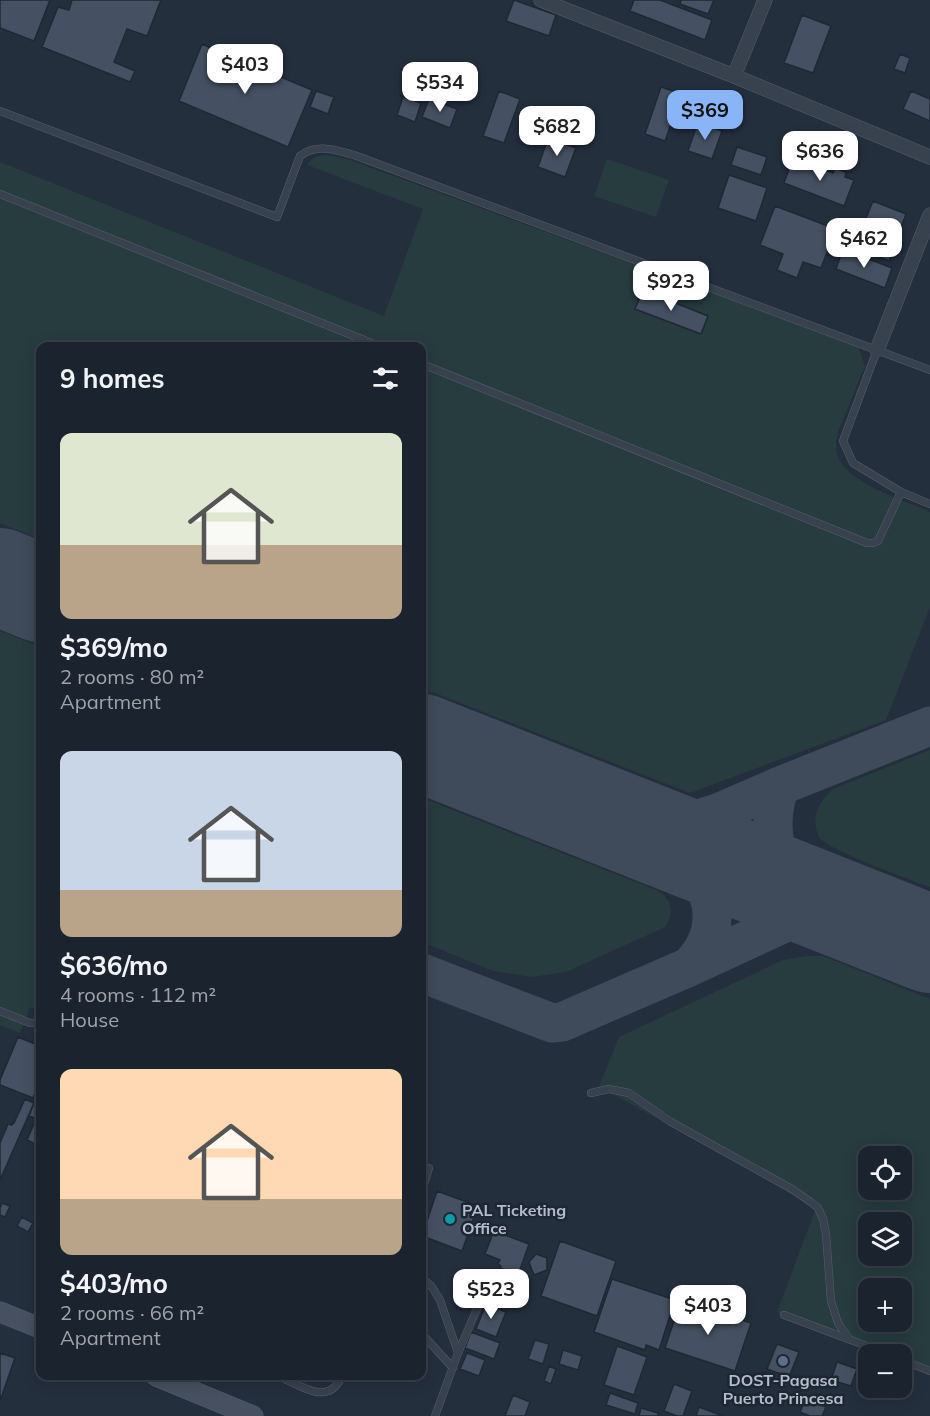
<!DOCTYPE html>
<html lang="en">
<head>
<meta charset="utf-8">
<style>
  :root { --surface:#1b232e; --page:#282f3a; --text:#f1f3f6; --muted:#a0a4aa; --line:#39404a; --accent:#8ab4f8 }
  body { margin:0; font-family:Mulish,sans-serif; background:var(--page); color:var(--text); height:100vh; display:flex; flex-direction:column; font-size:22px; white-space:nowrap }
  * { box-sizing:border-box; margin:0 }
  p { font-size:20px; color:var(--muted) }
  .icon { flex:none; width:33px; height:33px; fill:none; stroke:currentColor; stroke-width:2; stroke-linecap:round; stroke-linejoin:round }
  .map { position:relative; flex:1; overflow:hidden }
  .sheet { position:absolute; left:36px; top:342px; width:390px; height:1038px; display:flex; flex-direction:column; background:var(--surface); border-radius:12px; box-shadow:0 3px 15px #0003,0 0 0 2px var(--line) }
  .sheet>* { flex:none }
  .controls { position:absolute; left:858px; top:1146px; display:grid; gap:12px }
  .controls a { display:grid; place-items:center; width:54px; height:54px; border-radius:12px; background:var(--surface); box-shadow:0 3px 15px #0003,0 0 0 2px var(--line); font-size:30px }
  .price { position:absolute; translate:-50% -51px; padding:0 14px; border-radius:12px; background:#fff; color:#222; font-size:20px; line-height:39px; filter:drop-shadow(0 2px 3px #0008) }
  .price::after { content:''; position:absolute; left:50%; top:36px; width:18px; height:14px; margin-left:-9px; background:inherit; clip-path:polygon(0 0,100% 0,50% 100%) }
  .price.on { background:var(--accent); color:#111 }
  ul { padding:0; list-style:none }
  li { display:grid; align-content:center; gap:12px; height:318px; padding:0 24px }
  li span { display:grid; place-items:center; height:186px; border-radius:12px; color:#555 }
  li>.icon { margin-inline-start:auto }
  span .icon { width:108px; height:108px; fill:#fffc; stroke-width:1 }
  li b { font-size:26px }
  h2 { display:flex; justify-content:space-between; align-items:center; height:72px; padding:0 24px; font-size:26px }
  .map>svg:first-child { display:block }
  .green { fill:#263c3f; fill-rule:evenodd }
  .lines { fill:none; stroke-linecap:round; stroke-linejoin:round }
  .taxiway { stroke:#3f4a5a; stroke-width:39 }
  .runway { stroke:#3f4a5a; stroke-width:98 }
  .building { fill:#455162; stroke:#1f2835; stroke-width:1.5 }
  .lane-casing { stroke:#565f6c; stroke-width:8 }
  .street-casing { stroke:#565f6c; stroke-width:15 }
  .secondary-casing { stroke:#565f6c; stroke-width:21 }
  .lane { stroke:#38414e; stroke-width:7 }
  .street { stroke:#38414e; stroke-width:14 }
  .secondary { stroke:#465061; stroke-width:20 }
  .culture-dot { fill:#0f9aa8; stroke:#1d2633; stroke-width:2 }
  .service-dot { fill:#5c6f8a; stroke:#1d2633; stroke-width:2 }
  .labels { text-anchor:middle; stroke-width:5; stroke-linejoin:round; paint-order:stroke }
  .poi-label { font-size:16px; font-weight:bold; fill:#b4bcc9; stroke:#1d2633; text-anchor:start }
</style>
</head>
<body>
<div class="map">
<svg width="930" height="1416" viewBox="0 0 930 1416">
  <rect width="100%" height="100%" fill="#242f3e"/>
  <path class="green" d="M 326,155 L 347,159 L 858,346 L 865,366 L 838,432 C 836,441 835,450 839,459 C 850,484 906,501 930,512 L 930,607 L 886,720 L 690,793 L 422,688 L 422,346 L 40,346 L 40,539 L 0,523 L 0,162 L 384,316 L 423,209 L 307,165 C 312,157 317,156 326,155 Z
    M 607,159 L 669,180 L 656,217 L 594,196 Z
    M 0,631 L 40,647 L 40,1011 L 30,1007 L 20,1033 L 0,1025 Z
    M 930,750 L 930,887 C 911,880 828,850 820,838 C 809,819 819,801 833,789 Z
    M 422,798 L 656,890 C 672,898 675,912 665,927 L 566,972 L 532,977 L 493,971 L 422,942 Z
    M 806,956 L 823,956 L 930,999 L 930,1374 L 902,1362 L 902,1354 L 882,1354 L 777,1312 L 816,1208 L 599,1086 L 619,1037 L 783,960 ZM 868,1156 L 902,1156 L 902,1190 L 868,1190 ZM 868,1222 L 902,1222 L 902,1256 L 868,1256 ZM 868,1288 L 902,1288 L 902,1322 L 868,1322 Z"/>
  <g class="lines">
    <path class="taxiway" d="M 780,786 C 771,811 770,835 780,860 C 783,868 788,878 795,884 C 805,892 817,897 828,903
      M 651,833 L 718,813 L 780,786 L 930,726
      M 673,842 C 683,856 703,878 708,893 C 718,921 709,947 689,967
      M 422,973 L 552,1023 L 562,1022 L 689,967 L 828,903"/>
    <path class="runway" d="M 0,577 L 40,593
      M 422,743 L 930,944"/>
  </g>
  <path class="building" d="M 0,0 L 50,0 L 34,41 L 0,28 Z
    M 72,0 L 161,0 L 147,36 L 127,29 L 114,62 L 135,71 L 130,82 L 42,47 L 58,7 L 69,10 Z
    M 514,0 L 556,15 L 549,36 L 506,21 Z
    M 634,0 L 660,0 L 712,20 L 705,40 L 630,11 Z
    M 681,0 L 714,0 L 708,14 L 680,4 Z
    M 802,15 L 831,26 L 813,73 L 784,63 Z
    M 202,44 L 312,90 L 288,147 L 179,101 Z
    M 900,54 L 910,58 L 905,73 L 894,69 Z
    M 421,69 L 439,75 L 433,91 L 416,84 Z
    M 661,87 L 682,94 L 665,141 L 645,134 Z
    M 316,91 L 334,97 L 328,114 L 310,107 Z
    M 499,91 L 520,99 L 504,143 L 483,136 Z
    M 911,91 L 930,99 L 930,121 L 903,109 Z
    M 403,97 L 421,103 L 415,122 L 397,115 Z
    M 429,99 L 457,109 L 450,128 L 422,117 Z
    M 698,122 L 722,131 L 712,159 L 688,151 Z
    M 548,138 L 576,148 L 565,177 L 538,167 Z
    M 737,147 L 767,157 L 761,175 L 731,165 Z
    M 793,158 L 833,173 L 835,168 L 846,172 L 845,177 L 854,180 L 844,206 L 784,183 Z
    M 729,175 L 767,188 L 756,221 L 718,208 Z
    M 873,201 L 906,214 L 899,232 L 866,218 Z
    M 775,206 L 836,229 L 821,268 L 803,262 L 797,278 L 777,270 L 783,254 L 760,245 Z
    M 860,229 L 896,243 L 889,261 L 853,246 Z
    M 843,249 L 892,268 L 885,288 L 836,269 Z
    M 643,290 L 708,316 L 701,334 L 635,309 Z
    M 18,1037 L 40,1046 L 40,1080 L 33,1098 L 0,1085 L 0,1080 Z
    M 25,1099 L 34,1103 L 0,1180 L 0,1143 L 8,1124 L 12,1125 L 13,1122 L 14,1123 Z
    M 34,1103 L 40,1105 L 40,1120 L 29,1116 Z
    M 36,1119 L 40,1121 L 40,1139 L 38,1145 L 27,1140 Z
    M 437,1191 L 478,1206 L 462,1251 L 422,1236 Z
    M 2,1203 L 10,1206 L 5,1217 L 0,1215 L 0,1208 Z
    M 22,1217 L 33,1223 L 28,1232 L 17,1226 Z
    M 494,1231 L 529,1244 L 518,1275 L 500,1268 L 501,1266 L 498,1264 L 500,1260 L 485,1254 Z
    M 560,1241 L 616,1261 L 597,1316 L 541,1296 Z
    M 536,1254 L 547,1258 L 547,1270 L 534,1275 L 529,1262 Z
    M 612,1279 L 675,1300 L 659,1350 L 646,1345 L 645,1350 L 594,1332 Z
    M 681,1300 L 751,1323 L 735,1371 L 665,1348 Z
    M 486,1304 L 506,1312 L 496,1337 L 476,1329 Z
    M 471,1332 L 500,1343 L 494,1359 L 465,1348 Z
    M 535,1340 L 549,1344 L 543,1364 L 528,1359 Z
    M 777,1344 L 799,1352 L 789,1377 L 767,1369 Z
    M 617,1346 L 647,1357 L 634,1395 L 604,1385 Z
    M 563,1350 L 582,1356 L 578,1370 L 559,1364 Z
    M 0,1353 L 15,1358 L 0,1401 Z
    M 467,1353 L 485,1360 L 479,1376 L 460,1369 Z
    M 837,1362 L 857,1369 L 851,1386 L 831,1380 Z
    M 549,1366 L 556,1369 L 551,1384 L 544,1381 Z
    M 674,1384 L 692,1391 L 683,1416 L 677,1416 L 664,1411 Z
    M 610,1393 L 638,1403 L 635,1414 L 606,1405 Z
    M 513,1395 L 530,1402 L 525,1416 L 505,1416 Z
    M 806,1398 L 826,1407 L 822,1416 L 810,1416 L 800,1412 Z
    M 699,1407 L 723,1416 L 696,1416 Z
    M 641,1408 L 658,1413 L 658,1416 L 639,1416 Z"/>
  <g class="lines">
    <defs>
      <path id="lane" d="M 0,111 L 277,217 L 300,156 C 317,143 335,150 354,155 L 930,370
        M 0,194 L 379,346
        M 877,350 L 843,441 L 853,463 L 901,492 L 930,504
        M 422,364 L 867,543 L 873,543 L 878,541 L 901,492
        M 0,1011 L 30,1023 L 40,1023
        M 591,1093 L 609,1089 L 629,1093 L 671,1122 L 792,1189 L 812,1203 L 818,1208 L 823,1219 L 826,1234 L 831,1301 L 838,1323 L 849,1339
        M 422,1191 L 429,1168
        M 422,1278 L 432,1287 L 440,1300 L 458,1353
        M 784,1315 L 888,1354
        M 422,1334 L 453,1368
        M 902,1360 L 930,1371
        M 279,1376 C 301,1386 329,1407 342,1376
        M 435,1416 L 458,1353 L 482,1297 C 491,1290 500,1296 510,1300"/>
      <path id="street" d="M 541,0 L 734,76 L 930,157
        M 734,76 L 765,0
        M 877,350 L 930,215"/>
      <path id="secondary" d="M 0,1312 L 40,1328
        M 156,1376 L 253,1416"/>
    </defs>
    <use href="#lane" class="lane-casing"/>
    <use href="#street" class="street-casing"/>
    <use href="#secondary" class="secondary-casing"/>
    <use href="#lane" class="lane"/>
    <use href="#street" class="street"/>
    <use href="#secondary" class="secondary"/>
  </g>
  <circle class="culture-dot" cx="450" cy="1219" r="6"/>
  <circle class="service-dot" cx="783" cy="1361" r="6"/>
  <g class="labels">
    <g class="poi-label">
      <text x="462" y="1216">PAL Ticketing<tspan x="462" dy="18">Office</tspan></text>
      <text x="783" y="1386" text-anchor="middle">DOST-Pagasa<tspan x="783" dy="18">Puerto Princesa</tspan></text>
    </g>
  </g>
</svg>
<div class="controls">
<a><svg class="icon" aria-label="locate" viewBox="0 0 24 24"><circle cx="12" cy="12" r="6"/><path d="M12 2v4M12 18v4M2 12h4M18 12h4"/></svg></a>
<a><svg class="icon" aria-label="layers" viewBox="0 0 24 24"><path d="M12 4l9 5-9 5-9-5zM3 14l9 5 9-5"/></svg></a>
<a>+</a>
<a>−</a>
</div>
<b class="price" style="left:245px;top:95px">$403</b>
<b class="price" style="left:440px;top:113px">$534</b>
<b class="price on" style="left:705px;top:141px">$369</b>
<b class="price" style="left:557px;top:157px">$682</b>
<b class="price" style="left:820px;top:182px">$636</b>
<b class="price" style="left:864px;top:269px">$462</b>
<b class="price" style="left:671px;top:312px">$923</b>
<b class="price" style="left:491px;top:1320px">$523</b>
<b class="price" style="left:708px;top:1336px">$403</b>
<section class="sheet">
<h2>9 homes<svg class="icon" aria-label="filters" viewBox="0 0 24 24"><path d="M4 7h16M4 17h16"/><circle cx="9" cy="7" r="2"/><circle cx="15" cy="17" r="2"/></svg></h2>
<ul>
<li><span style="background:linear-gradient(#dfe7d0 60%,#b9a48a 0)"><svg class="icon" aria-label="home" viewBox="0 0 24 24"><path d="M3 11l9-7 9 7M6 9v11h12V9"/></svg></span><div><b>$369/mo</b><p>2 rooms · 80 m²</p><p>Apartment</p></div></li>
<li><span style="background:linear-gradient(#c9d6e8 75%,#b9a48a 0)"><svg class="icon" aria-label="home" viewBox="0 0 24 24"><path d="M3 11l9-7 9 7M6 9v11h12V9"/></svg></span><div><b>$636/mo</b><p>4 rooms · 112 m²</p><p>House</p></div></li>
<li><span style="background:linear-gradient(#ffd9b3 70%,#b9a48a 0)"><svg class="icon" aria-label="home" viewBox="0 0 24 24"><path d="M3 11l9-7 9 7M6 9v11h12V9"/></svg></span><div><b>$403/mo</b><p>2 rooms · 66 m²</p><p>Apartment</p></div></li>
</ul>
</section>
</div>
</body>
</html>
